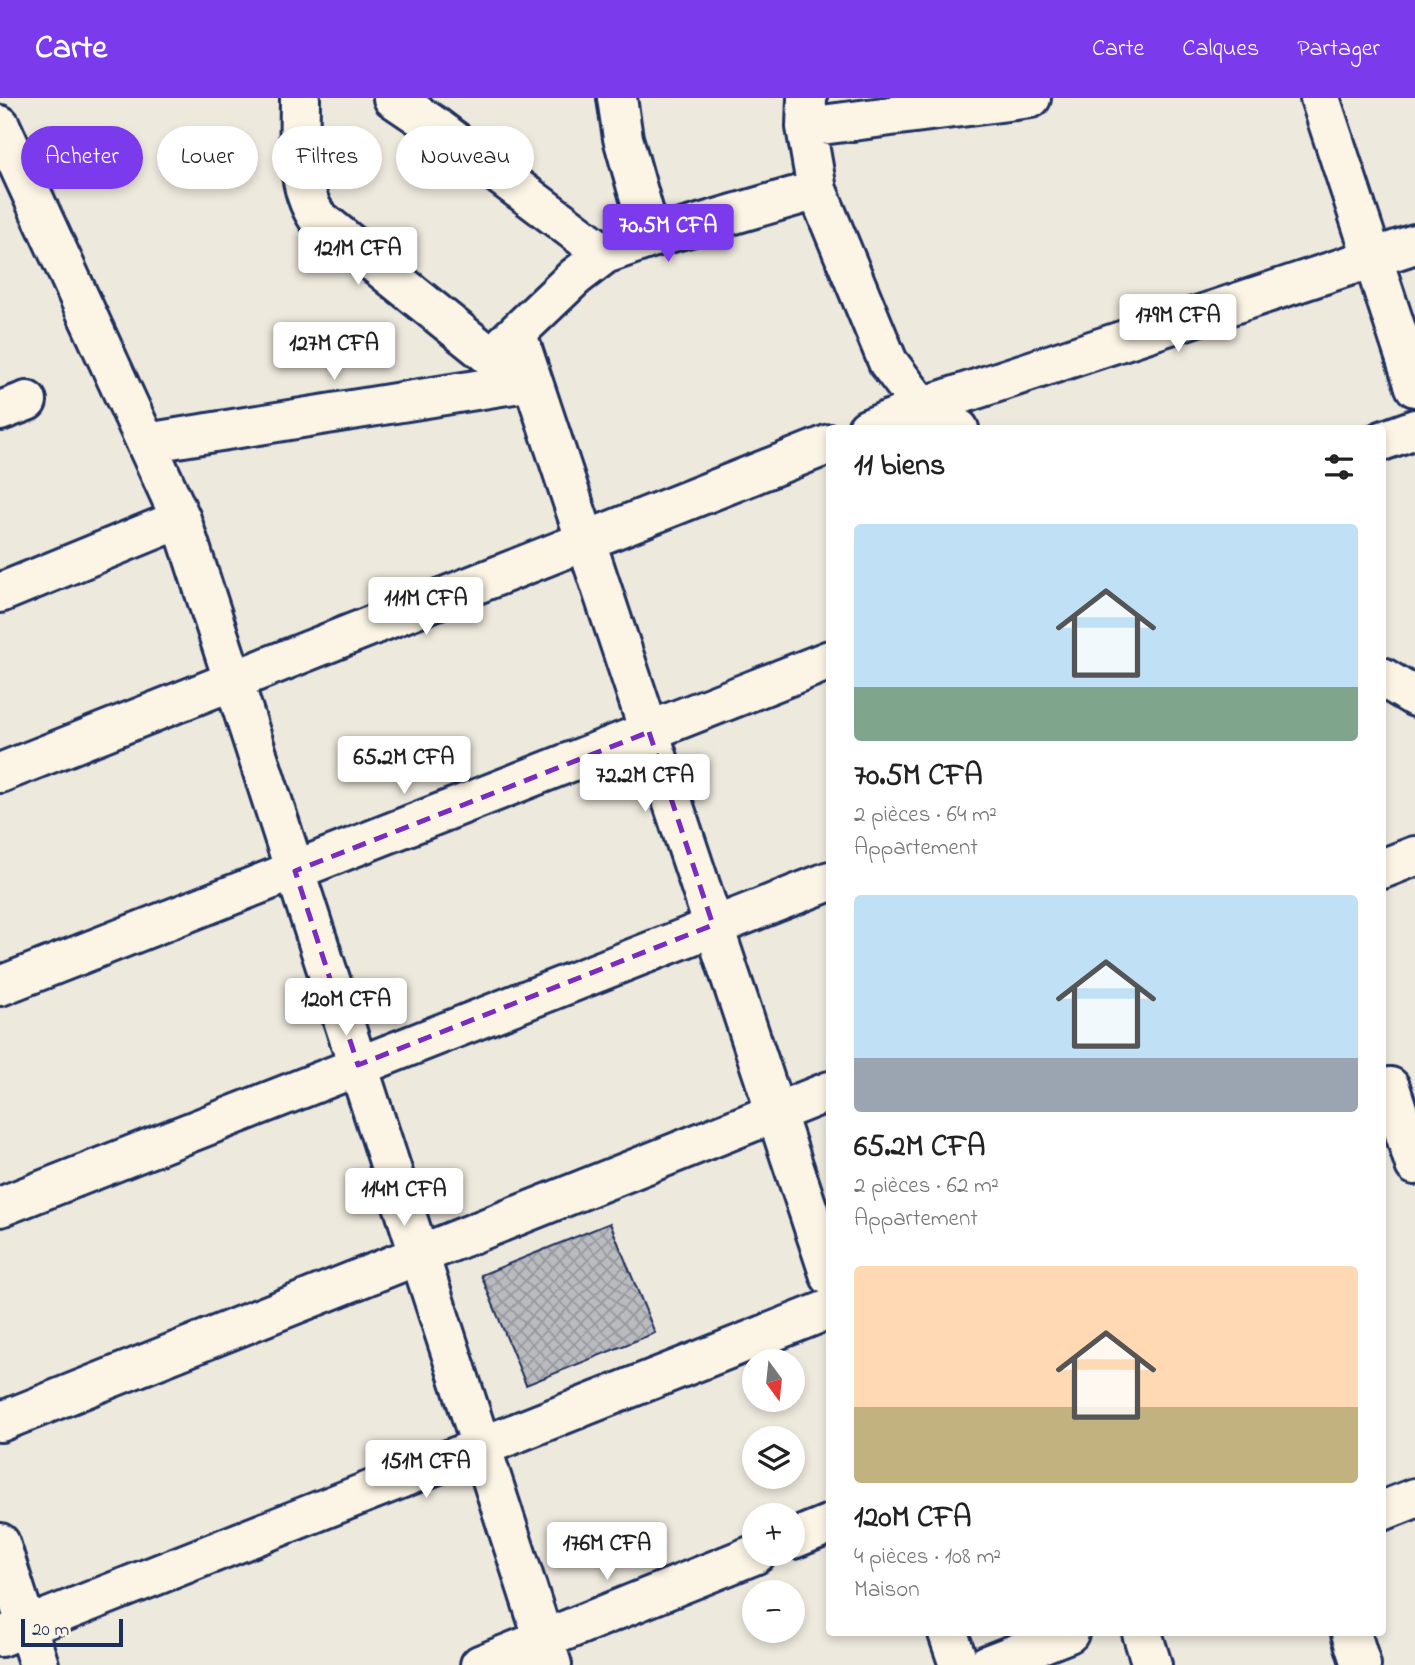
<!DOCTYPE html>
<html lang="fr">
<head>
<meta charset="utf-8">
<style>
  :root { --surface:#fff; --page:#f6f6f6; --text:#222; --muted:#767676; --accent:#7c3aed }
  body { margin:0; font-family:"Indie Flower",sans-serif; background:var(--page); color:var(--text); height:100vh; display:flex; flex-direction:column; font-size:26px; white-space:nowrap }
  * { box-sizing:border-box; margin:0 }
  p { font-size:23px; color:var(--muted) }
  .icon { flex:none; width:38px; height:38px; fill:none; stroke:currentColor; stroke-width:2; stroke-linecap:round; stroke-linejoin:round }
  .map { position:relative; flex:1; overflow:hidden }
  .panel { position:absolute; left:826px; top:327px; width:560px; height:1211px; display:flex; flex-direction:column; background:var(--surface); border-radius:7px; box-shadow:0 4px 10px #0003 }
  .panel>* { flex:none }
  .banner { position:absolute; left:21px; top:28px; width:665px; height:63px; display:flex; gap:14px }
  .needle { width:46px; rotate:165deg }
  .buttons { position:absolute; left:742px; top:1251px; display:grid; gap:14px }
  .buttons a { display:grid; place-items:center; width:63px; height:63px; border-radius:50%; background:var(--surface); box-shadow:0 4px 10px #0003; font-size:35px }
  .scale { position:absolute; left:21px; bottom:18px; width:102px; box-sizing:border-box; padding-left:7px; border:4px solid #1b2f5e; border-top:0; font-size:19px; line-height:24px; white-space:nowrap; color:#1b2f5e; -webkit-text-stroke:5px #fcf5e5; paint-order:stroke }
  .price { position:absolute; translate:-50% -60px; padding:0 16px; border-radius:7px; background:#fff; color:#222; font-size:23px; line-height:46px; filter:drop-shadow(0 2px 4px #0008) }
  .price::after { content:''; position:absolute; left:50%; top:42px; width:21px; height:16px; margin-left:-10px; background:inherit; clip-path:polygon(0 0,100% 0,50% 100%) }
  .price.current { background:var(--accent); color:#fff }
  ul { padding:0; list-style:none }
  li { display:grid; align-content:center; gap:14px; height:371px; padding:0 28px }
  li span { display:grid; place-items:center; height:217px; border-radius:7px; color:#555 }
  li>.icon { margin-inline-start:auto }
  span .icon { width:126px; height:126px; fill:#fffc; stroke-width:1 }
  li b { font-size:30px }
  h2 { display:flex; justify-content:space-between; align-items:center; height:84px; padding:0 28px; font-size:30px }
  .pill { padding:0 24px; border-radius:32px; background:var(--surface); box-shadow:0 4px 10px #0003; font-size:24px; line-height:63px }
  .pill.current { background:var(--accent); color:#fff }
  header { display:flex; align-items:center; gap:42px; box-sizing:border-box; height:98px; padding:0 35px; background:var(--accent); color:#fff }
  header strong { font-size:33px }
  nav { display:flex; gap:38px; margin-inline-start:auto; font-size:24px }
  .map>svg:first-child { display:block }
  .building { fill:url(#building-cross-hatch); stroke:#1b2f5e; stroke-width:2 }
  .lines { fill:none; stroke-linecap:round; stroke-linejoin:round }
  .minor-casing { stroke:#1b2f5e; stroke-width:44 }
  .minor { stroke:#fcf5e5; stroke-width:38 }
  .marked { fill:none; stroke:#7b2cbf; stroke-width:5; stroke-dasharray:14 9; stroke-linejoin:round }
</style>
</head>
<body>
<header>
<strong>Carte</strong>
<nav><a>Carte</a><a>Calques</a><a>Partager</a></nav>
</header>
<div class="map">
<svg width="1415" height="1567" viewBox="0 0 1415 1567">
  <defs>
    <pattern id="building-cross-hatch" width="8" height="8" patternUnits="userSpaceOnUse" patternTransform="scale(1.75)"><rect width="8" height="8" fill="#babbbe"/><path d="M0 0l8 8M0 8l8-8" fill="none" stroke="#96989e"/></pattern>
  </defs>
  <rect width="100%" height="100%" fill="#eee9dd"/>
  <filter id="ink" filterUnits="userSpaceOnUse"><feTurbulence type="fractalNoise" baseFrequency=".0143" numOctaves="2"/><feDisplacementMap in="SourceGraphic" scale="14" xChannelSelector="R" yChannelSelector="G"/><feConvolveMatrix kernelMatrix="1 2 1 2 8 2 1 2 1" color-interpolation-filters="sRGB"/></filter>
  <g filter="url(#ink)">
    <path class="building" d="M 610,1125 L 655,1235 L 526,1287 L 481,1177 Z"/>
    <g class="lines">
      <defs>
        <path id="minor" d="M 300,0 C 300,38 295,86 317,119 L 491,259 L 575,179 L 605,156 L 651,140 L 817,92
          M 393,0 L 436,29 L 605,156
          M 617,0 L 623,40 L 651,140
          M 807,0 L 806,29 L 817,92 L 888,264 L 922,309 L 959,331
          M 1320,0 L 1415,289
          M 0,27 L 181,421 L 552,1567
          M 806,29 L 1031,0
          M 517,236 L 830,1178
          M 0,313 L 27,303
          M 867,331 L 922,309 L 1415,146
          M 1382,343 L 1415,331
          M 146,345 L 532,283
          M 0,495 L 181,421
          M 1382,579 L 1415,599
          M 0,675 L 830,346
          M 1382,771 L 1415,758
          M 0,888 L 830,562
          M 1390,989 L 1415,1067
          M 0,1109 L 830,783
          M 0,1324 L 830,993
          M 1382,1413 L 1415,1400
          M 793,1441 L 830,1426
          M 0,1445 L 39,1567
          M 948,1535 L 959,1567
          M 1142,1535 L 1152,1567
          M 1351,1535 L 1361,1567
          M 0,1539 L 830,1211
          M 480,1567 L 756,1456
          M 987,1567 L 1069,1535"/>
      </defs>
      <use href="#minor" class="minor-casing"/>
      <use href="#minor" class="minor"/>
    </g>
  </g>
  <path class="marked" d="M 649,634 L 713,827 L 358,967 L 295,773 Z"/>
</svg>
<div class="buttons">
<a><svg class="needle" viewBox="-14 -14 28 28"><path d="M0-13l5 13h-10z" fill="#e53935"/><path d="M0 13l5-13h-10z" fill="#767676"/></svg></a>
<a><svg class="icon" aria-label="layers" viewBox="0 0 24 24"><path d="M12 4l9 5-9 5-9-5zM3 14l9 5 9-5"/></svg></a>
<a>+</a>
<a>−</a>
</div>
<div class="scale">20 m</div>
<b class="price current" style="left:668px;top:166px">70.5M CFA</b>
<b class="price" style="left:358px;top:189px">121M CFA</b>
<b class="price" style="left:1178px;top:256px">179M CFA</b>
<b class="price" style="left:334px;top:284px">127M CFA</b>
<b class="price" style="left:426px;top:539px">111M CFA</b>
<b class="price" style="left:404px;top:698px">65.2M CFA</b>
<b class="price" style="left:645px;top:716px">72.2M CFA</b>
<b class="price" style="left:346px;top:940px">120M CFA</b>
<b class="price" style="left:404px;top:1130px">114M CFA</b>
<b class="price" style="left:426px;top:1402px">151M CFA</b>
<b class="price" style="left:607px;top:1484px">176M CFA</b>
<div class="banner">
<a class="pill current">Acheter</a>
<a class="pill">Louer</a>
<a class="pill">Filtres</a>
<a class="pill">Nouveau</a>
</div>
<section class="panel">
<h2>11 biens<svg class="icon" aria-label="filters" viewBox="0 0 24 24"><path d="M4 7h16M4 17h16"/><circle cx="9" cy="7" r="2"/><circle cx="15" cy="17" r="2"/></svg></h2>
<ul>
<li><span style="background:linear-gradient(#bfe0f5 75%,#7fa58c 0)"><svg class="icon" aria-label="home" viewBox="0 0 24 24"><path d="M3 11l9-7 9 7M6 9v11h12V9"/></svg></span><div><b>70.5M CFA</b><p>2 pièces · 64 m²</p><p>Appartement</p></div></li>
<li><span style="background:linear-gradient(#bfe0f5 75%,#9aa5b1 0)"><svg class="icon" aria-label="home" viewBox="0 0 24 24"><path d="M3 11l9-7 9 7M6 9v11h12V9"/></svg></span><div><b>65.2M CFA</b><p>2 pièces · 62 m²</p><p>Appartement</p></div></li>
<li><span style="background:linear-gradient(#ffd9b3 65%,#c2b280 0)"><svg class="icon" aria-label="home" viewBox="0 0 24 24"><path d="M3 11l9-7 9 7M6 9v11h12V9"/></svg></span><div><b>120M CFA</b><p>4 pièces · 108 m²</p><p>Maison</p></div></li>
</ul>
</section>
</div>
</body>
</html>
